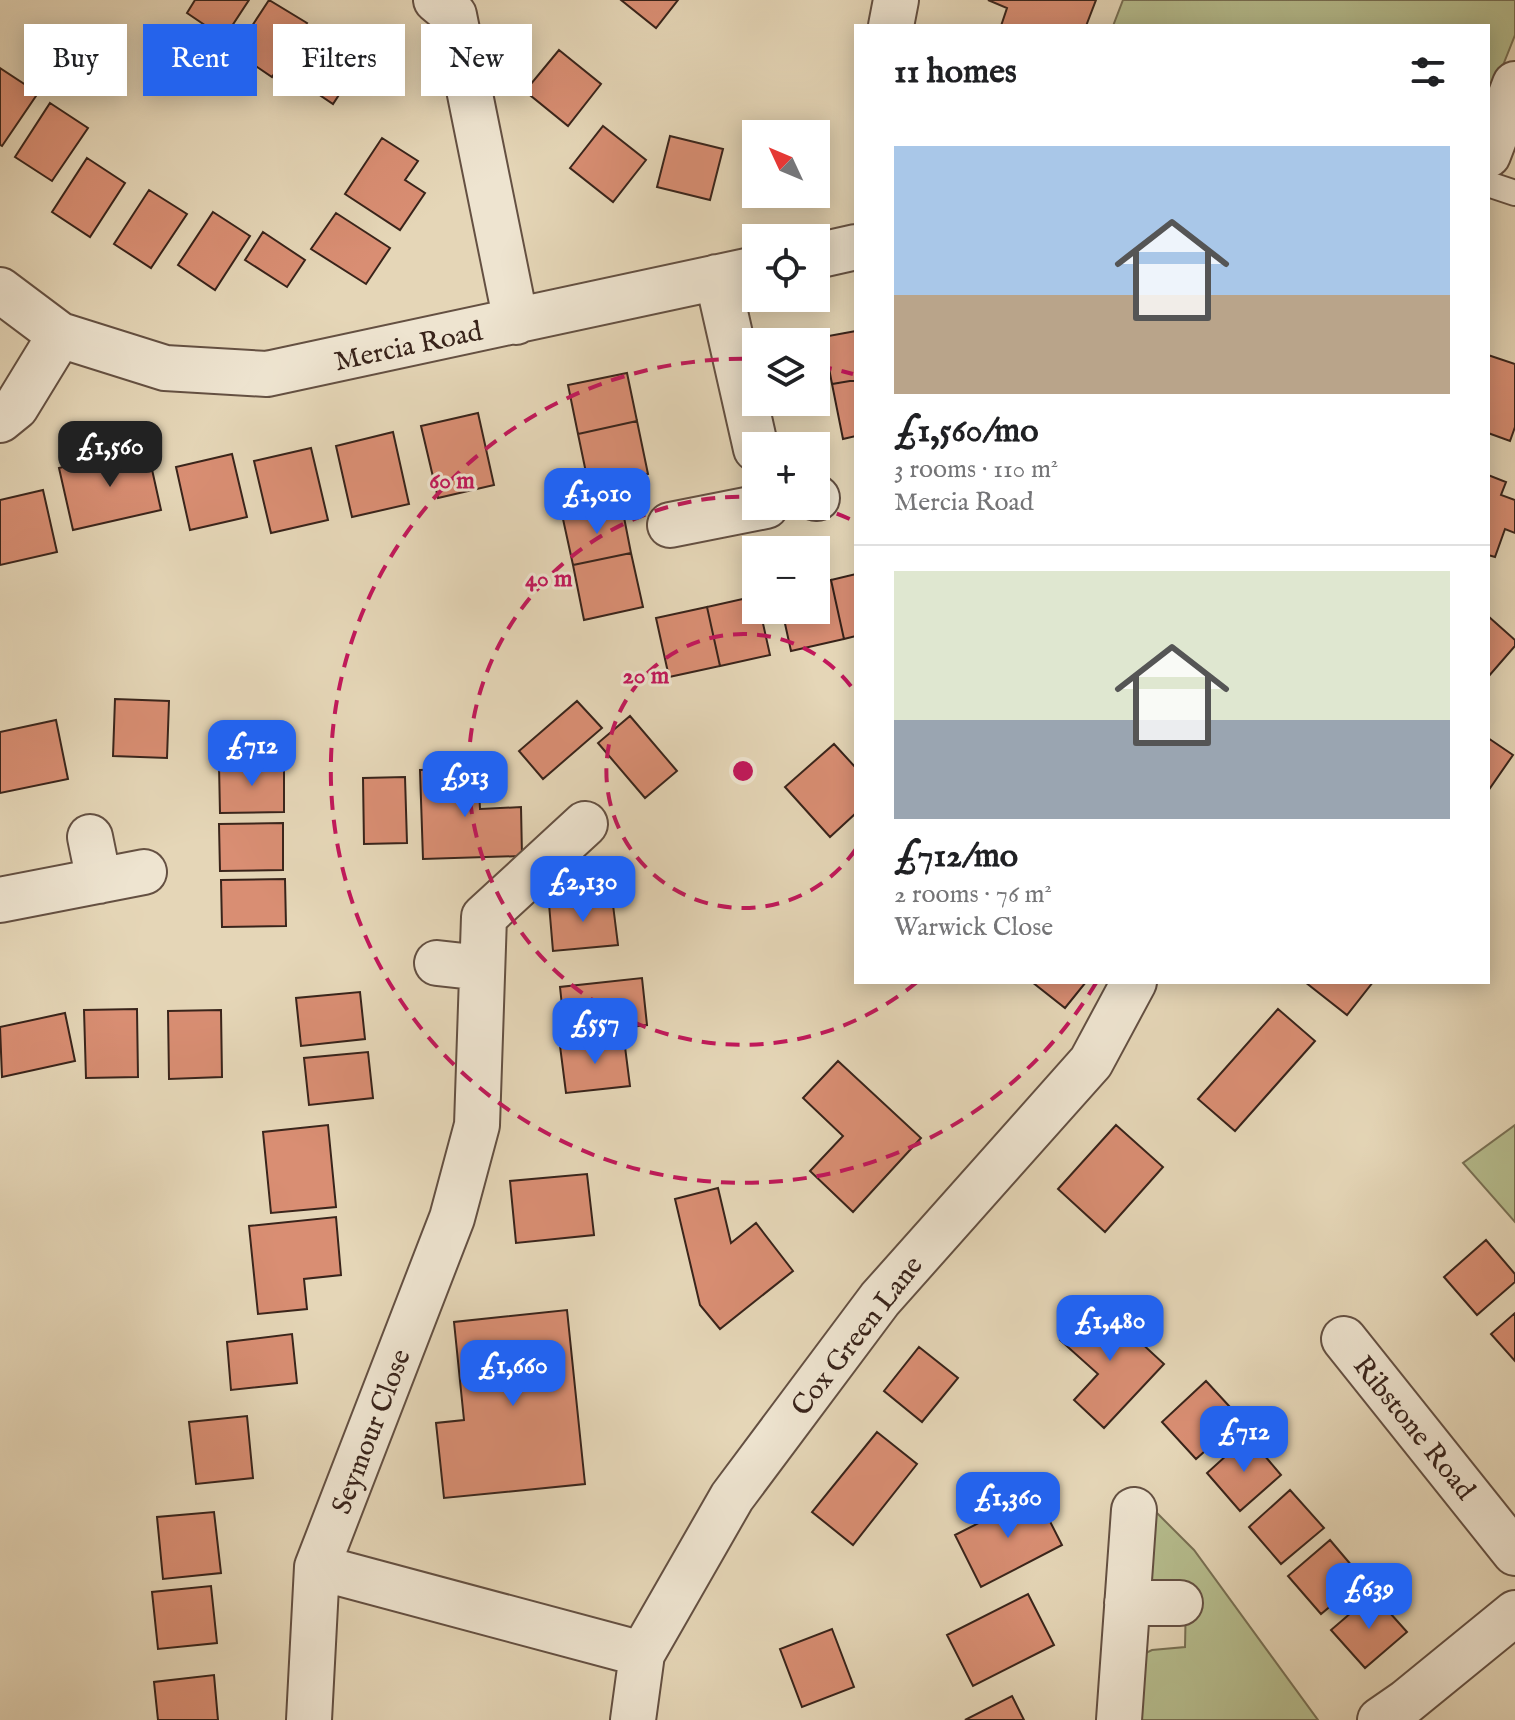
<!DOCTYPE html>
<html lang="en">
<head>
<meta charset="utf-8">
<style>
  :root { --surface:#fff; --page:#f6f6f6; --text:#202124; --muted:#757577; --line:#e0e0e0; --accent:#2563eb }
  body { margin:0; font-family:"IM FELL English",serif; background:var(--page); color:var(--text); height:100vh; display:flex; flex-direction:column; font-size:30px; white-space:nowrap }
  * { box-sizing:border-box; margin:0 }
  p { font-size:26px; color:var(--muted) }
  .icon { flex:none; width:44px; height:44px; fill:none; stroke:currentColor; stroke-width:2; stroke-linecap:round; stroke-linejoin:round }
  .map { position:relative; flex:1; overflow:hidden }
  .panel { position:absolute; left:854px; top:24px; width:636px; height:960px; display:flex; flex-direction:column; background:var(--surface); border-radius:0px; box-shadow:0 4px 20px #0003 }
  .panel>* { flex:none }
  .banner { position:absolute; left:24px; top:24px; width:710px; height:72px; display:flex; gap:16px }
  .needle { width:52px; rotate:314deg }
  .fabs { position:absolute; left:742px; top:120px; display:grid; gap:16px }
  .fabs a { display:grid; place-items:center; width:88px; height:88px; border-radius:0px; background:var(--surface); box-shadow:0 4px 20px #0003; font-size:40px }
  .price { position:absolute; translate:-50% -68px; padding:0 18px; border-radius:16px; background:var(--accent); color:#fff; font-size:26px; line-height:52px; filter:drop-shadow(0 2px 4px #0008) }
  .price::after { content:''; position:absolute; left:50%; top:48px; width:24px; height:18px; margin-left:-12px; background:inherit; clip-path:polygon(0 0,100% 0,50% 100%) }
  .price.current { background:#222; color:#fff }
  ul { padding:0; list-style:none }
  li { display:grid; align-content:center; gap:16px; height:424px; padding:0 40px }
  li+li { border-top:2px solid var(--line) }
  li span { display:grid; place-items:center; height:248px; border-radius:0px; color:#555 }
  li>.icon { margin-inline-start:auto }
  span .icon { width:144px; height:144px; fill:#fffc; stroke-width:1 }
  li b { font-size:34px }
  h2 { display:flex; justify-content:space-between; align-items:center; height:96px; padding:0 40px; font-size:34px }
  .chip { padding:0 28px; border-radius:0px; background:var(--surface); box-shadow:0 4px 20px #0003; font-size:28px; line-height:72px }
  .chip.current { background:var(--accent); color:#fff }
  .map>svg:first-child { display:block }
  .green { fill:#b6bd8e; stroke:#787054; stroke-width:2 }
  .building { fill:#d98e73; stroke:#39241b; stroke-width:2 }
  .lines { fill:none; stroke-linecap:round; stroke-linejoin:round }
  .service-casing { stroke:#645042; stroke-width:28 }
  .minor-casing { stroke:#645042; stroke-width:48 }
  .service { stroke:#eee4d0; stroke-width:24 }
  .minor { stroke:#eee4d0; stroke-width:44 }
  .ring { fill:none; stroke:#c2185b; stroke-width:4; stroke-dasharray:14 10 }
  .labels { text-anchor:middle; stroke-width:6; stroke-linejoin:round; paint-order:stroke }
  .street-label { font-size:28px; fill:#39241b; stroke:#eee4d0 }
  .centre { fill:#c2185b; stroke:#eee4d0; stroke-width:4 }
  .ring-label { font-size:24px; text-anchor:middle; font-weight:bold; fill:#c2185b; stroke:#eee4d0; stroke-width:6; stroke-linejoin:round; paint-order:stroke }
</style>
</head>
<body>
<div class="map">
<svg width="1515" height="1720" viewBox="0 0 1515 1720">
  <rect width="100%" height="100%" fill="#e5d6b7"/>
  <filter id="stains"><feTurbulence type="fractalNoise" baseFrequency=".0025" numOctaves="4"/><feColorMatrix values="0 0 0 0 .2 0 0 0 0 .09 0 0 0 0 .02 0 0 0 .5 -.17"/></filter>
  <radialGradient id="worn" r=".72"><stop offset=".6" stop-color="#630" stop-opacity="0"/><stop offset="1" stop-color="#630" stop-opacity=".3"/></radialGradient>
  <path class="green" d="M 1123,0 L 1515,0 L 1515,35 L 1488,103 L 1488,26 L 1113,26 Z
    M 1515,1125 L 1515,1222 L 1463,1163 Z
    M 1155,1511 L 1194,1550 L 1318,1720 L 1130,1720 L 1131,1660 L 1152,1650 L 1185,1647 L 1186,1597 L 1151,1584 L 1139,1558 Z"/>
  <path class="building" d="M 195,0 L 249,0 L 224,38 L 187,13 Z
    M 269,0 L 307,23 L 272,77 L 235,52 Z
    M 621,0 L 678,0 L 656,28 Z
    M 988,0 L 1096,0 L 1086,26 L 1001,26 L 1007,8 Z
    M 331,26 L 368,50 L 333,104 L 296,79 Z
    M 559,50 L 601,84 L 568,126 L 525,91 Z
    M 0,68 L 38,93 L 2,146 L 0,145 Z
    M 50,103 L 88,128 L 52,181 L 15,157 Z
    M 603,126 L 646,160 L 613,202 L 570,168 Z
    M 670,136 L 723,149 L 710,200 L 657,187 Z
    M 382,138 L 418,161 L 405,180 L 425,193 L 400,230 L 345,194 Z
    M 87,158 L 125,183 L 90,237 L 52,212 Z
    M 149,190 L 187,214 L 151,268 L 114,244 Z
    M 765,194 L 809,194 L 767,202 Z
    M 213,212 L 250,236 L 215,290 L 178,265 Z
    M 336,213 L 390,248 L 366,284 L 311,249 Z
    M 263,232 L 305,260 L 287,287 L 245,260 Z
    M 856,331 L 856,380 L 832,384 L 823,337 Z
    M 1488,355 L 1515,364 L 1515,427 L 1510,441 L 1488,433 Z
    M 627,373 L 637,421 L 578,434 L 568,385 Z
    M 856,380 L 856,436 L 843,439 L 832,384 Z
    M 478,413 L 494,485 L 438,498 L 421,426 Z
    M 637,421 L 648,474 L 589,487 L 578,434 Z
    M 393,432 L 409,504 L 352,517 L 336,446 Z
    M 147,447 L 161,510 L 73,530 L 59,468 Z
    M 311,448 L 328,520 L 271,533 L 254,461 Z
    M 232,454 L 247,517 L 190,530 L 176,467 Z
    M 1488,475 L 1506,482 L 1501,495 L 1515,500 L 1515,533 L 1505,529 L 1495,557 L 1488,555 Z
    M 43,490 L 57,552 L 0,565 L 0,500 Z
    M 622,507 L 631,553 L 573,565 L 563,519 Z
    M 631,553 L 643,607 L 584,620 L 573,565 Z
    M 856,574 L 856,636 L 844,639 L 831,580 Z
    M 831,580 L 844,639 L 791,651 L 782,610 L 816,610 L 816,583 Z
    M 756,596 L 756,610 L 760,610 L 770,655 L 720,666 L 707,607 Z
    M 707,607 L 720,666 L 669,677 L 656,618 Z
    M 1488,616 L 1515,640 L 1515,646 L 1488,677 Z
    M 115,699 L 169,701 L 167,758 L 113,756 Z
    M 577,701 L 602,728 L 543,779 L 519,751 Z
    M 630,716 L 677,771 L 645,798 L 598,743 Z
    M 56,720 L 68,779 L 0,793 L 0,732 Z
    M 1488,738 L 1513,755 L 1488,791 Z
    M 834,744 L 856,768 L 856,813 L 830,837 L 785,787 Z
    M 284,764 L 284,812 L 220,813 L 219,765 Z
    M 478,768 L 480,809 L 521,807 L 522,856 L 423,859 L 420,770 Z
    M 405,777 L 407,843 L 364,844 L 363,778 Z
    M 283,823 L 283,870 L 220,871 L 219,824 Z
    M 285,879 L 286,926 L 222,927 L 221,880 Z
    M 612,897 L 618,945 L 553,951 L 549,904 Z
    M 642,978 L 647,1025 L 565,1034 L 560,987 Z
    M 1032,982 L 1086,982 L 1065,1008 Z
    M 1305,982 L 1373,982 L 1347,1015 Z
    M 360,992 L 365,1039 L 301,1046 L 296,998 Z
    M 137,1009 L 138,1077 L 86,1078 L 84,1010 Z
    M 1278,1009 L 1315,1041 L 1235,1131 L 1198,1099 Z
    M 221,1010 L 222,1077 L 169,1079 L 168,1011 Z
    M 65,1013 L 75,1061 L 2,1077 L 0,1027 Z
    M 624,1039 L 630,1086 L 566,1093 L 560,1046 Z
    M 368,1052 L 373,1098 L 309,1105 L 304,1058 Z
    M 838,1061 L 921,1138 L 853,1212 L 810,1171 L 843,1136 L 803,1098 Z
    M 328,1125 L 336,1207 L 271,1213 L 263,1132 Z
    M 1116,1125 L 1163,1167 L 1105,1232 L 1058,1189 Z
    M 587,1174 L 594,1235 L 516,1243 L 510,1181 Z
    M 718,1188 L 731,1243 L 756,1223 L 793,1271 L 720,1329 L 700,1305 L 675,1199 Z
    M 336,1217 L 341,1275 L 304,1279 L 307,1309 L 258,1314 L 249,1226 Z
    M 1486,1240 L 1515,1274 L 1515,1282 L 1477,1315 L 1444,1277 Z
    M 1096,1301 L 1164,1364 L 1104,1428 L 1074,1400 L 1098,1374 L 1060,1340 Z
    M 567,1310 L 585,1484 L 444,1498 L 436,1423 L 464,1420 L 454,1322 Z
    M 1515,1313 L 1515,1361 L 1491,1334 Z
    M 292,1334 L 297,1383 L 231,1390 L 227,1342 Z
    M 919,1347 L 958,1378 L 922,1422 L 884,1391 Z
    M 1206,1381 L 1241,1419 L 1196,1459 L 1162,1422 Z
    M 247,1416 L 253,1478 L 196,1484 L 189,1422 Z
    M 877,1432 L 917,1464 L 853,1545 L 812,1512 Z
    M 1248,1436 L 1281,1475 L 1240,1511 L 1207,1473 Z
    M 1290,1490 L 1324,1528 L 1281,1564 L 1249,1527 Z
    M 1036,1494 L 1062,1545 L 981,1587 L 955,1535 Z
    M 214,1512 L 221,1573 L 163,1579 L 157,1517 Z
    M 1330,1540 L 1363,1579 L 1321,1614 L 1288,1576 Z
    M 211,1586 L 217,1643 L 158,1649 L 152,1592 Z
    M 1028,1594 L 1054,1645 L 973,1686 L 947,1635 Z
    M 1373,1594 L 1407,1632 L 1365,1668 L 1331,1630 Z
    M 832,1629 L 854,1687 L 802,1707 L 780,1649 Z
    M 214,1675 L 218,1720 L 158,1720 L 154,1682 Z
    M 1012,1696 L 1024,1720 L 965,1720 Z"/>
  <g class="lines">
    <defs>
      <path id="service" d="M 1488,184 L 1515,193"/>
      <path id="minor" d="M 436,0 L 454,15 L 516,322
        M 891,26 L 896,0
        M 1488,155 L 1515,84
        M 816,256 L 856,247
        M 717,277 L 756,449
        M 0,290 L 60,335 L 165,368 L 267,374 L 756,269
        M 0,420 L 16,407 L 60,335
        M 816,498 L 817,498
        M 670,525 L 766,506
        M 90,837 L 99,881
        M 0,900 L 144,872
        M 437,963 L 482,968
        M 1344,1339 L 1515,1553
        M 317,1567 L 642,1654
        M 1127,1603 L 1180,1603
        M 309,1720 L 317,1567 L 452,1218 L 477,1125 L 484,917 L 585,824
        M 633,1720 L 642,1654 L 732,1497 L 880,1299 L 1091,1062 L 1134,982
        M 1119,1720 L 1134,1510
        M 1380,1720 L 1406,1702 L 1515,1613"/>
    </defs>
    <use href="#service" class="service-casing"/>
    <use href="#minor" class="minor-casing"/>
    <use href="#service" class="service"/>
    <use href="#minor" class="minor"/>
  </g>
  <g class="ring">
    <path d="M856 849A137 137 0 1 1 856 693"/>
    <path d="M917 982A274 274 0 1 1 755 497M814 506A274 274 0 0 1 854 521"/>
    <path d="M1096 983A412 412 0 1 1 754 359M818 366A412 412 0 0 1 853 374"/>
  </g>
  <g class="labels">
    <g class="street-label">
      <text transform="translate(408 345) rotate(-12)" y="10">Mercia Road</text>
      <text transform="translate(856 1335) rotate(-52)" y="10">Cox Green Lane</text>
      <text transform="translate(1415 1427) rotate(51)" y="10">Ribstone Road</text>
      <text transform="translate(370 1431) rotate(-69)" y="10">Seymour Close</text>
    </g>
  </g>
  <circle cx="743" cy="771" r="12" class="centre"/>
  <g class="ring-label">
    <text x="452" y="488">60 m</text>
    <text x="549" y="586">40 m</text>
    <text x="646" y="683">20 m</text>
  </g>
  <rect width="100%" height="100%" filter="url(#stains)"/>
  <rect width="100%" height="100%" fill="url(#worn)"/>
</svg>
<div class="fabs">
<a><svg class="needle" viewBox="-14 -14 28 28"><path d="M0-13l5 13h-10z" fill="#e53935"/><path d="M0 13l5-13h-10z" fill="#757577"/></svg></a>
<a><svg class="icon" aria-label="locate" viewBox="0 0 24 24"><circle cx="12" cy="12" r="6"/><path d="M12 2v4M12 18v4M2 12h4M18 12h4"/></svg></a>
<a><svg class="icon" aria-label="layers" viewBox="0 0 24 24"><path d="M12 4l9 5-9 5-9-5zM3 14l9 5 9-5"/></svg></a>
<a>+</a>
<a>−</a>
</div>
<b class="price current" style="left:110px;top:489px">£1,560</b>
<b class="price" style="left:597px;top:536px">£1,010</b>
<b class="price" style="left:252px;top:788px">£712</b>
<b class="price" style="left:465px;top:819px">£913</b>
<b class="price" style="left:583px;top:924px">£2,130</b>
<b class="price" style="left:595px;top:1066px">£557</b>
<b class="price" style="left:1110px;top:1363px">£1,480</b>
<b class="price" style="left:513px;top:1408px">£1,660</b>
<b class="price" style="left:1244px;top:1474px">£712</b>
<b class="price" style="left:1008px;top:1540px">£1,360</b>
<b class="price" style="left:1369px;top:1631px">£639</b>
<div class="banner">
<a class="chip">Buy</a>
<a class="chip current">Rent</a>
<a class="chip">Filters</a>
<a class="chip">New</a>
</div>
<section class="panel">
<h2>11 homes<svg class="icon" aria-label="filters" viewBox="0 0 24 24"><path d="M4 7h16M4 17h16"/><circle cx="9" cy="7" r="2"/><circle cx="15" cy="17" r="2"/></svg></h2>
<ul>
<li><span style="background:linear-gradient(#a9c7e8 60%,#b9a48a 0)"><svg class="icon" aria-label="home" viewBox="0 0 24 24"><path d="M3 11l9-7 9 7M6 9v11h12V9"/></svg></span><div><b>£1,560/mo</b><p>3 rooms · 110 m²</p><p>Mercia Road</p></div></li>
<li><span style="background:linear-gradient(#dfe7d0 60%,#9aa5b1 0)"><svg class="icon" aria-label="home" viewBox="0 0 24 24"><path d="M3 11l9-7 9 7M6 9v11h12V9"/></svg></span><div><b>£712/mo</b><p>2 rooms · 76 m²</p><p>Warwick Close</p></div></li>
</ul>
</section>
</div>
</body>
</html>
